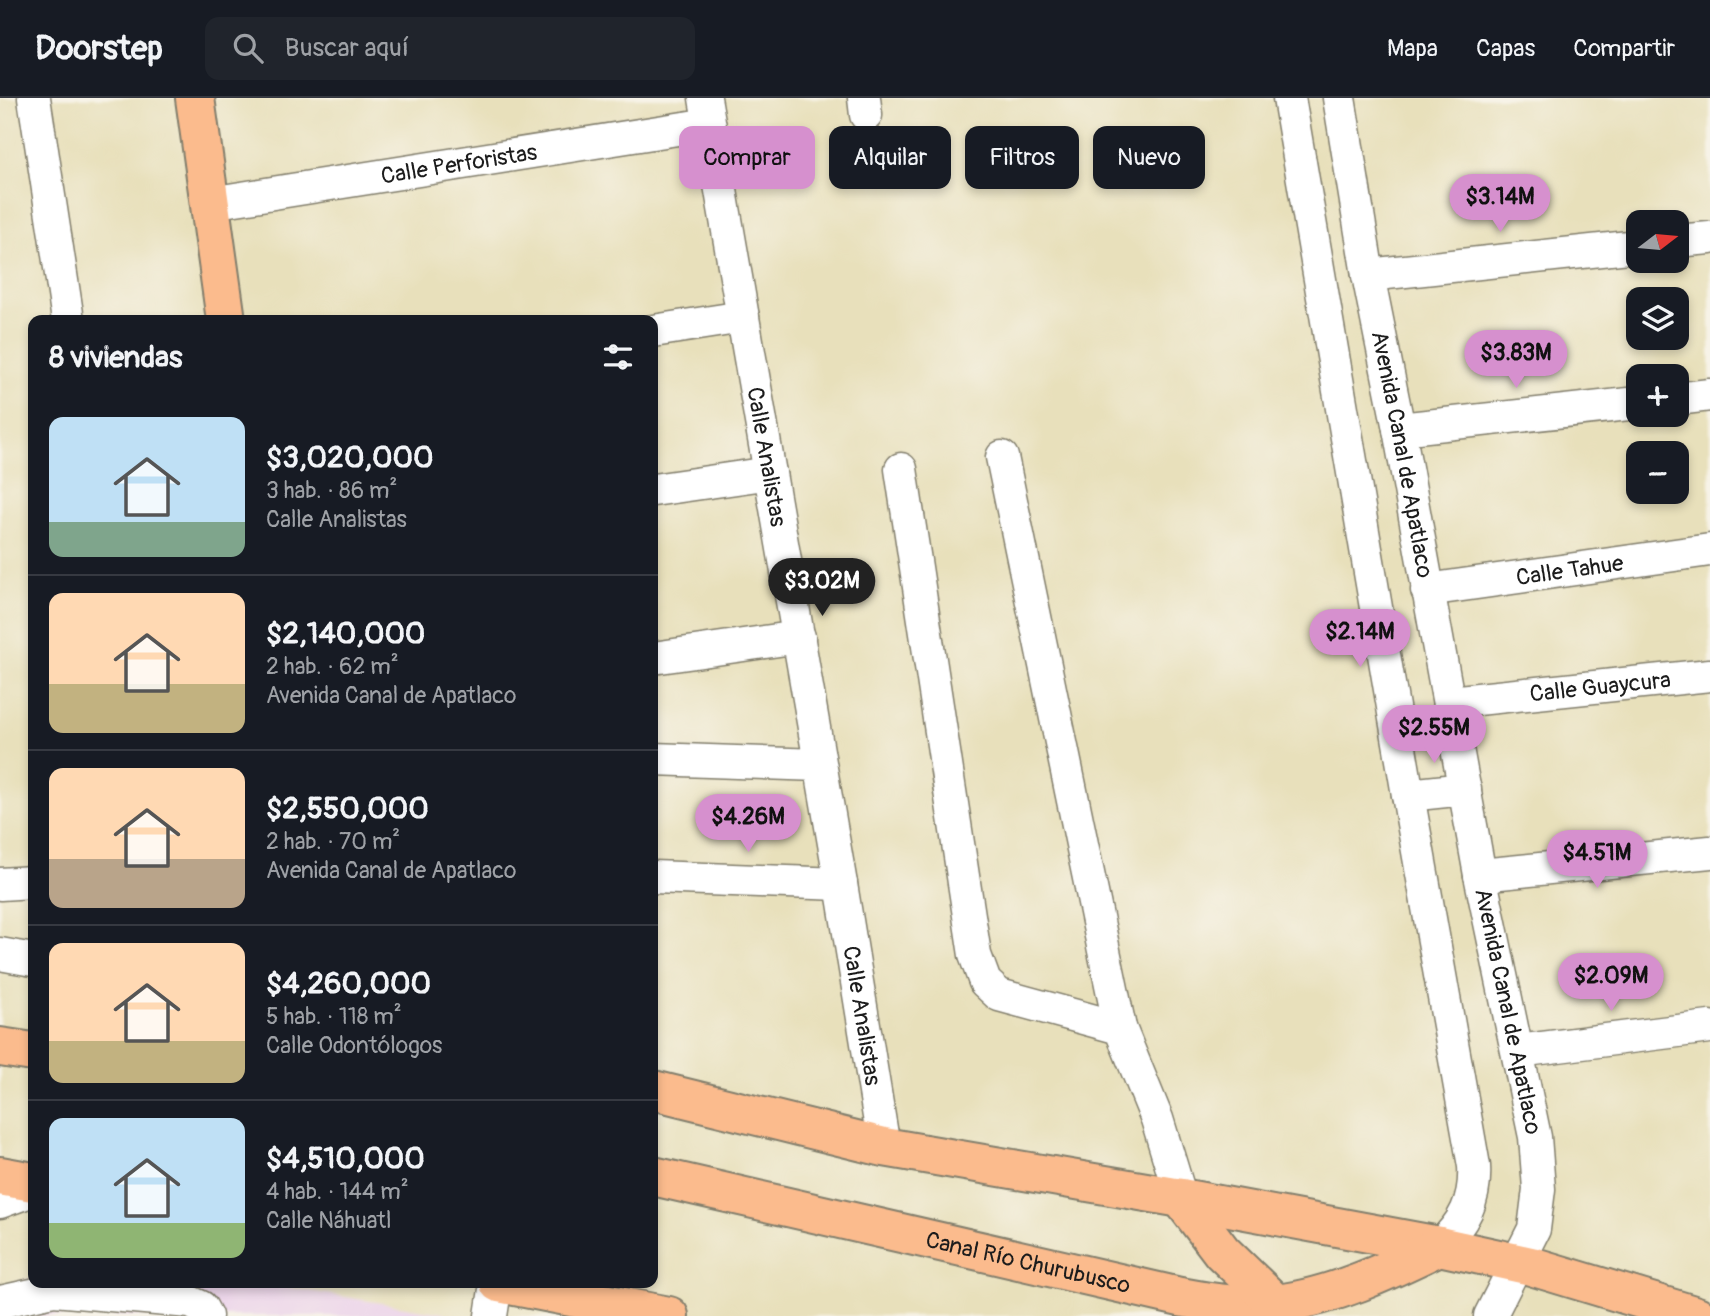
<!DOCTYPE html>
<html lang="es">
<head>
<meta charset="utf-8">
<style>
  :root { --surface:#171b24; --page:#20242c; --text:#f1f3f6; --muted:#9ea1a6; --line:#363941; --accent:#d690ce }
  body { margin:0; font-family:Pangolin,sans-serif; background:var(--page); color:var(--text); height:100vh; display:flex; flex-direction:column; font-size:26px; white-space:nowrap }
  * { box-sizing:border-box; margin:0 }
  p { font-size:23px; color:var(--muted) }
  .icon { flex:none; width:38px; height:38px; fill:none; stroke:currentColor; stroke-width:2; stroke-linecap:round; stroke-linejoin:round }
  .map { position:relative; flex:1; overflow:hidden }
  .panel { position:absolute; left:28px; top:217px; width:630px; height:973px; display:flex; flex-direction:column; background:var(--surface); border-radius:14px; box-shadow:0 4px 10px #0003 }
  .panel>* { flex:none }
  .hud { position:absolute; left:679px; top:28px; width:665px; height:63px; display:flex; gap:14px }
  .needle { width:46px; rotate:74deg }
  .controls { position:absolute; left:1626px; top:112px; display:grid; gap:14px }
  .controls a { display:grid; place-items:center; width:63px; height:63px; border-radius:14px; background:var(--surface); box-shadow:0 4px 10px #0003; font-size:35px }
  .price { position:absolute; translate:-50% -60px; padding:0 16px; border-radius:24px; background:var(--accent); color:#111; font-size:23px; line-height:46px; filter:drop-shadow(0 2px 4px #0008) }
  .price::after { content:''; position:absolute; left:50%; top:42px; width:21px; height:16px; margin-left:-10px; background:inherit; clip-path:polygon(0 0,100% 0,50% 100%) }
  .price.current { background:#222; color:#fff }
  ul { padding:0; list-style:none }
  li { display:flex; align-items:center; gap:21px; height:175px; padding:0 21px }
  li+li { border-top:2px solid var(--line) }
  li span { display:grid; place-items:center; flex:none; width:196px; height:140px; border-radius:14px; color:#555 }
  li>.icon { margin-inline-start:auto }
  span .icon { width:84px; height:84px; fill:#fffc; stroke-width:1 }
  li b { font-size:30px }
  h2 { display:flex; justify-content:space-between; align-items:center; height:84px; padding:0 21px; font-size:30px }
  .pill { padding:0 24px; border-radius:14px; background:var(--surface); box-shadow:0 4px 10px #0003; font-size:24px; line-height:63px }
  .pill.current { background:var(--accent); color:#111 }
  header { display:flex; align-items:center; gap:42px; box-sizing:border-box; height:98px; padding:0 35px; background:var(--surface); border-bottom:2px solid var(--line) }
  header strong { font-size:33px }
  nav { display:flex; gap:38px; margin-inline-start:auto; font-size:24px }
  .search { width:490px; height:63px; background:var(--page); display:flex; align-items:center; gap:18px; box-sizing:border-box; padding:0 24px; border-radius:14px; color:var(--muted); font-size:26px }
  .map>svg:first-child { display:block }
  .built { fill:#ebd1eb }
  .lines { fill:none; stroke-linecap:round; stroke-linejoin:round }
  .minor-casing { stroke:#827e6c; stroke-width:35 }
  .major-casing { stroke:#827e6c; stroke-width:42 }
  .minor { stroke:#fff; stroke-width:32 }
  .major { stroke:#fbbb8d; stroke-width:38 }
  .labels { text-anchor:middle; stroke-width:6; stroke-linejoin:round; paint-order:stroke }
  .street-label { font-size:23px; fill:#1c1c1c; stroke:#f7f3e8 }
</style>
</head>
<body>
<header>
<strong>Doorstep</strong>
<div class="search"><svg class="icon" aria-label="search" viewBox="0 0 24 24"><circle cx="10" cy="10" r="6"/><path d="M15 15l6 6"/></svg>Buscar aquí</div>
<nav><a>Mapa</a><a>Capas</a><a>Compartir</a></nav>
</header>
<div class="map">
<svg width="1710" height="1218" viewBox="0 0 1710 1218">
  <rect width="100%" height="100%" fill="#f7f3e8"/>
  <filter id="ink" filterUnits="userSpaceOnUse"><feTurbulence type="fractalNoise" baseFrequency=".0143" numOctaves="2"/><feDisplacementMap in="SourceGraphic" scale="14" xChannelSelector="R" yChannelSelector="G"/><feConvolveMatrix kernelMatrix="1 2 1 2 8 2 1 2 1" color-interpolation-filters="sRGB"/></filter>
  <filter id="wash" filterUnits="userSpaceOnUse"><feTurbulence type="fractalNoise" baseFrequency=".00686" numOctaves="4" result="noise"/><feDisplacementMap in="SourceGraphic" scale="28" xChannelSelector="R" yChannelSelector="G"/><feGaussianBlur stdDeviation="1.57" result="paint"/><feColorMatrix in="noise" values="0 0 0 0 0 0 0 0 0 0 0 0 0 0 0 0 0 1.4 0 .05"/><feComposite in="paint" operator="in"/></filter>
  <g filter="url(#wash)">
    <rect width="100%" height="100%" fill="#e8e0bb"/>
    <path class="built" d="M 33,1180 L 33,1185 L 263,1185 L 458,1218 L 0,1218 L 0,1188 Z"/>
  </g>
  <g filter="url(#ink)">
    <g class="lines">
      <defs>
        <g id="minor">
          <path d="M 34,0 L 68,222"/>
          <path id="s1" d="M 705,0 L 841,786 L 884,1049"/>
          <path d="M 864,0 L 866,17"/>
          <path d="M 1289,0 L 1408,697 L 1474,1068 C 1476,1102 1464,1126 1439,1148"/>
          <path id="s2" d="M 1339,0 L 1368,177 L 1399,331 L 1480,777 L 1535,1039 L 1539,1091 L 1534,1131 L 1490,1218"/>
          <path id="s3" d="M 210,105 L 709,26"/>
          <path d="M 1676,143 L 1710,140"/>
          <path d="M 1368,177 L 1638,148"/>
          <path d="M 653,233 L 743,219"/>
          <path d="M 1676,301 L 1710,297"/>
          <path d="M 1399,331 L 1638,305"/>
          <path d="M 1002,359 L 1120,930"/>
          <path d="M 901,371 L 975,857 L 985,884 L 999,897 L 1120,930 L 1157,1021 L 1181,1100"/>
          <path d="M 653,392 L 770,375"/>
          <path id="s4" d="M 1427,492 L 1710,452"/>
          <path d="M 653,560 L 799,539"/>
          <path id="s5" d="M 1449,604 L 1710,577"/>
          <path d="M 653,661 L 819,667"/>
          <path d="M 1408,697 L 1465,691"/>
          <path d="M 1480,777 L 1710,754"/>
          <path d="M 653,779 L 841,786"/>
          <path d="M 0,786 L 33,784"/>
          <path d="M 0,856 L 33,862"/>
          <path d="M 1518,953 L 1710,929"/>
          <path d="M 0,1104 L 33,1092"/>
          <path d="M 0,1204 L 54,1192 L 190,1204 L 201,1209 L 206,1218"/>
          <path d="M 491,1218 L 496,1185"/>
        </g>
        <g id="major">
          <path d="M 195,0 L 226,222"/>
          <path d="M 0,949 L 33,954"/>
          <path d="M 653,992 L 884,1049 L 1181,1100 L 1439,1148 L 1531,1168 L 1697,1218"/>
          <path d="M 0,1078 L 33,1084"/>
          <path id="s6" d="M 653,1078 L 1180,1199 C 1212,1205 1244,1210 1276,1206 C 1333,1199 1388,1173 1439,1148"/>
          <path d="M 1181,1100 L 1222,1154 L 1276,1206 L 1285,1218"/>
          <path d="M 499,1185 L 669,1218"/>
        </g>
      </defs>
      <use href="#minor" class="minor-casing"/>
      <use href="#major" class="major-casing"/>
      <use href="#minor" class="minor"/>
      <use href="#major" class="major"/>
    </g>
  </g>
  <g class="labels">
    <g class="street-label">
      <text dy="8" stroke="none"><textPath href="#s3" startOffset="252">Calle Perforistas</textPath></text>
      <text dy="8" stroke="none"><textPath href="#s2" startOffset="362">Avenida Canal de Apatlaco</textPath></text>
      <text dy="8" stroke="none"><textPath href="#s1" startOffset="364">Calle Analistas</textPath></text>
      <text dy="8" stroke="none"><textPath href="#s4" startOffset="144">Calle Tahue</textPath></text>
      <text dy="8" stroke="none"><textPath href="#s5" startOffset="152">Calle Guaycura</textPath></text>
      <text dy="8" stroke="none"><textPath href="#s2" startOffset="929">Avenida Canal de Apatlaco</textPath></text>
      <text dy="8" stroke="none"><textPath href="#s1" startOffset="931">Calle Analistas</textPath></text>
      <text dy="8" stroke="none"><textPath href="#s6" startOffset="385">Canal Río Churubusco</textPath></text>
    </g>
  </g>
</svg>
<div class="controls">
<a><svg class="needle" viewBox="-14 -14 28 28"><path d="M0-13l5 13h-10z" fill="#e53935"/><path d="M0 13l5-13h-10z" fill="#9ea1a6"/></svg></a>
<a><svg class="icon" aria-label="layers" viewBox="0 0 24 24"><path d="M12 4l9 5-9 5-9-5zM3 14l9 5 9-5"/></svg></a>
<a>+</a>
<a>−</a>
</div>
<b class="price" style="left:1500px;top:136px">$3.14M</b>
<b class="price" style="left:1516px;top:292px">$3.83M</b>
<b class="price current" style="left:822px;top:520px">$3.02M</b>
<b class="price" style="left:1360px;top:571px">$2.14M</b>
<b class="price" style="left:1434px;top:667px">$2.55M</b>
<b class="price" style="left:748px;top:756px">$4.26M</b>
<b class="price" style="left:1597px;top:792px">$4.51M</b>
<b class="price" style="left:1611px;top:915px">$2.09M</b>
<div class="hud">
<a class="pill current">Comprar</a>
<a class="pill">Alquilar</a>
<a class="pill">Filtros</a>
<a class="pill">Nuevo</a>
</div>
<section class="panel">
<h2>8 viviendas<svg class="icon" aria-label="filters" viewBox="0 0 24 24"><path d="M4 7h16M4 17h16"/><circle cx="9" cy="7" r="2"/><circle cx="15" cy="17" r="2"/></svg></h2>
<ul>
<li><span style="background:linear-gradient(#bfe0f5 75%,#7fa58c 0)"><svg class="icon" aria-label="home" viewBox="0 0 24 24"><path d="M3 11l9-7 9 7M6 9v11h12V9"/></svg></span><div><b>$3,020,000</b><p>3 hab. · 86 m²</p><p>Calle Analistas</p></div></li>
<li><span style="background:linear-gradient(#ffd9b3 65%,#c2b280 0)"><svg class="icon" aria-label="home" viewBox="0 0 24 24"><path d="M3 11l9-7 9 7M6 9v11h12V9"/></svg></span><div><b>$2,140,000</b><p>2 hab. · 62 m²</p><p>Avenida Canal de Apatlaco</p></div></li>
<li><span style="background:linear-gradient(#ffd9b3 65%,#b9a48a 0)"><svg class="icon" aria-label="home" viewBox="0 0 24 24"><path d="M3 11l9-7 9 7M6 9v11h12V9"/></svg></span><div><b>$2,550,000</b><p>2 hab. · 70 m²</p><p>Avenida Canal de Apatlaco</p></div></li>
<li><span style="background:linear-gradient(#ffd9b3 70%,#c2b280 0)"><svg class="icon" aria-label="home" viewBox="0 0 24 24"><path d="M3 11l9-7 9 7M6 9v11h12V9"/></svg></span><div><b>$4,260,000</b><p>5 hab. · 118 m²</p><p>Calle Odontólogos</p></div></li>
<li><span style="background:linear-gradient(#bfe0f5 75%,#8fb573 0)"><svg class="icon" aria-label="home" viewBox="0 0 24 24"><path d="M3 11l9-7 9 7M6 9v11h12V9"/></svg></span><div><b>$4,510,000</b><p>4 hab. · 144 m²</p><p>Calle Náhuatl</p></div></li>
</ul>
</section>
</div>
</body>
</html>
